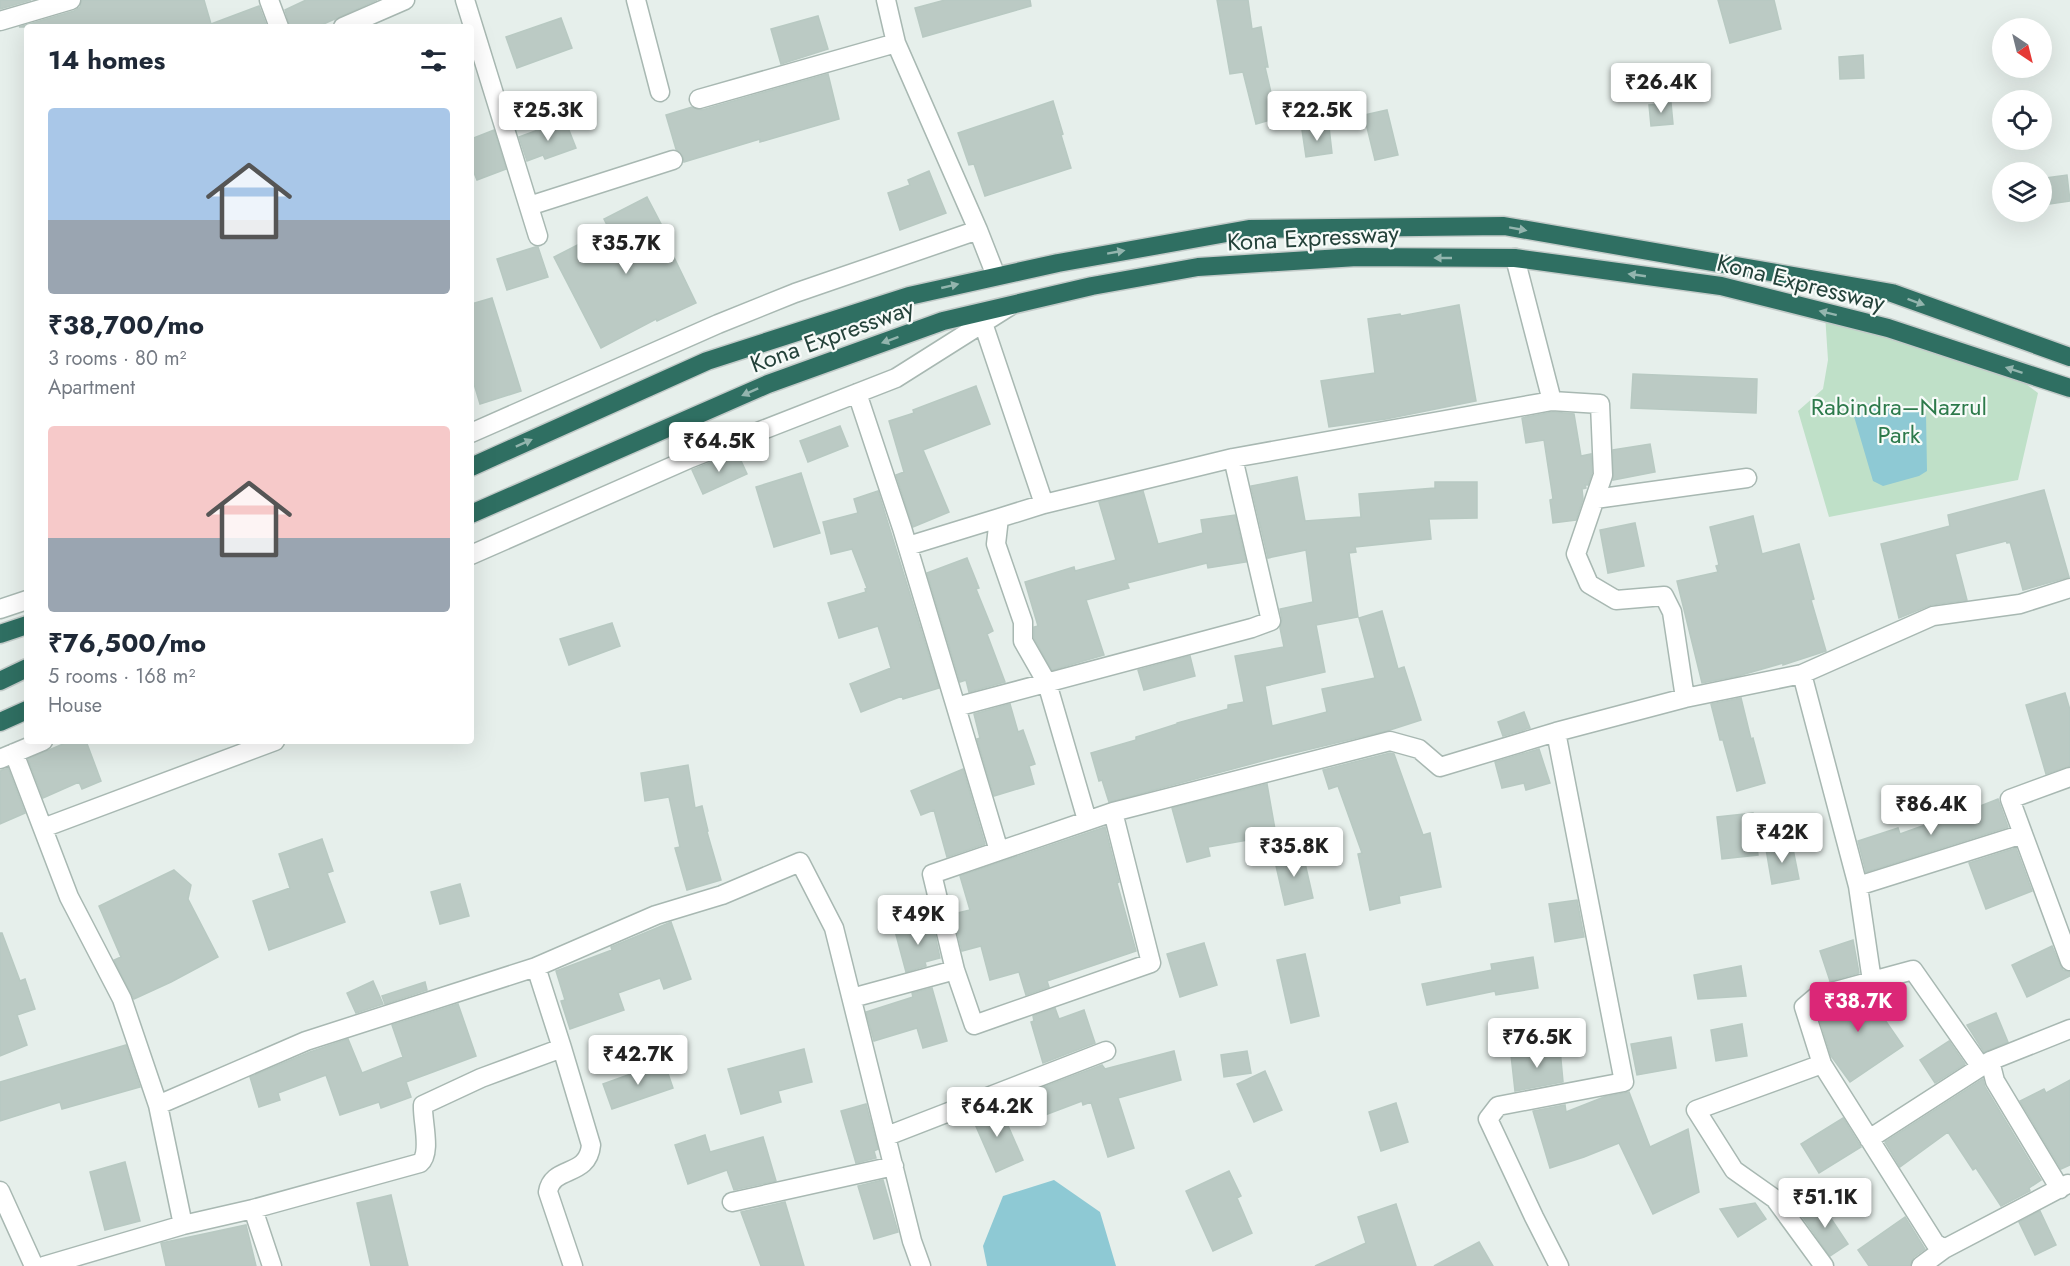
<!DOCTYPE html>
<html lang="en">
<head>
<meta charset="utf-8">
<style>
  :root { --surface:#fff; --page:#f6f6f7; --text:#1f2937; --muted:#747a83; --accent:#db2777 }
  body { margin:0; font-family:Jost,sans-serif; background:var(--page); color:var(--text); height:100vh; display:flex; flex-direction:column; font-size:22px; white-space:nowrap }
  * { box-sizing:border-box; margin:0 }
  p { font-size:20px; color:var(--muted) }
  .icon { flex:none; width:33px; height:33px; fill:none; stroke:currentColor; stroke-width:2; stroke-linecap:round; stroke-linejoin:round }
  .map { position:relative; flex:1; overflow:hidden }
  .side { position:absolute; left:24px; top:24px; width:450px; height:720px; display:flex; flex-direction:column; background:var(--surface); border-radius:6px; box-shadow:0 6px 24px #0002 }
  .side>* { flex:none }
  .needle { width:39px; rotate:145deg }
  .fabs { position:absolute; left:1992px; top:18px; display:grid; gap:12px }
  .fabs a { display:grid; place-items:center; width:60px; height:60px; border-radius:50%; background:var(--surface); box-shadow:0 6px 24px #0002; font-size:30px }
  .price { position:absolute; translate:-50% -51px; padding:0 14px; border-radius:6px; background:#fff; color:#222; font-size:20px; line-height:39px; filter:drop-shadow(0 2px 3px #0008) }
  .price::after { content:''; position:absolute; left:50%; top:36px; width:18px; height:14px; margin-left:-9px; background:inherit; clip-path:polygon(0 0,100% 0,50% 100%) }
  .price.on { background:var(--accent); color:#fff }
  ul { padding:0; list-style:none }
  li { display:grid; align-content:center; gap:12px; height:318px; padding:0 24px }
  li span { display:grid; place-items:center; height:186px; border-radius:6px; color:#555 }
  li>.icon { margin-inline-start:auto }
  span .icon { width:108px; height:108px; fill:#fffc; stroke-width:1 }
  li b { font-size:26px }
  h2 { display:flex; justify-content:space-between; align-items:center; height:72px; padding:0 24px; font-size:26px }
  .map>svg:first-child { display:block }
  .green { fill:#bfe0c8 }
  .water { fill:#8ec9d4 }
  .building { fill:#bbcac4; stroke:#b8c9c2; stroke-width:1.5 }
  .lines { fill:none; stroke-linecap:round; stroke-linejoin:round }
  .minor-casing { stroke:#a8b8b2; stroke-width:21 }
  .highway-casing { stroke:#c2cac8; stroke-width:21 }
  .minor { stroke:#fff; stroke-width:18 }
  .highway { stroke:#2f6f62; stroke-width:18 }
  .oneway { fill:#93b5ae }
  .labels { text-anchor:middle; stroke-width:4.5; stroke-linejoin:round; paint-order:stroke }
  .street-label { font-size:24px; fill:#24423a; stroke:#f7fbf9 }
  .park-label { font-size:24px; fill:#2d7a4b; stroke:#f7fbf9 }
</style>
</head>
<body>
<div class="map">
<svg width="2070" height="1266" viewBox="0 0 2070 1266">
  <rect width="100%" height="100%" fill="#e6efeb"/>
  <path class="green" d="M 1825,314 L 2009,371 L 2038,393 L 2018,480 L 1829,517 L 1798,411 L 1823,389 L 1828,360 Z"/>
  <path class="water" d="M 1860,403 L 1894,406 L 1926,414 L 1927,471 L 1919,476 L 1883,486 L 1873,481 L 1853,413 Z
    M 1054,1180 L 1100,1212 L 1116,1266 L 987,1266 L 983,1246 L 1003,1196 Z"/>
  <path class="building" d="M 0,0 L 31,0 L 0,9 Z
    M 82,0 L 204,0 L 211,24 L 259,6 L 267,27 L 19,27 L 74,11 L 80,7 Z
    M 306,0 L 377,0 L 317,27 L 290,27 L 285,10 Z
    M 945,0 L 1030,0 L 1031,6 L 923,37 L 915,8 Z
    M 1217,0 L 1248,0 L 1252,29 L 1261,27 L 1268,67 L 1265,67 L 1277,118 L 1256,124 L 1243,72 L 1230,74 Z
    M 1718,0 L 1774,0 L 1781,29 L 1730,43 Z
    M 818,16 L 828,49 L 781,64 L 771,29 Z
    M 561,18 L 572,48 L 517,68 L 506,37 Z
    M 1863,55 L 1864,78 L 1840,79 L 1839,57 Z
    M 828,74 L 839,119 L 760,142 L 760,139 L 684,162 L 683,156 L 676,149 L 666,115 L 692,107 L 702,110 Z
    M 1053,101 L 1063,134 L 1061,135 L 1071,168 L 985,196 L 974,164 L 969,165 L 958,133 Z
    M 1671,103 L 1673,124 L 1651,126 L 1649,105 Z
    M 1387,110 L 1398,155 L 1375,160 L 1364,115 Z
    M 565,120 L 576,148 L 545,159 L 543,155 L 527,161 L 519,137 Z
    M 1329,127 L 1332,153 L 1306,157 L 1302,130 Z
    M 494,130 L 506,169 L 477,180 L 471,165 L 471,139 Z
    M 929,171 L 946,213 L 900,230 L 888,193 L 910,185 L 908,180 Z
    M 2067,175 L 2070,201 L 2050,204 L 2046,178 Z
    M 647,197 L 671,243 L 668,245 L 696,303 L 657,321 L 656,319 L 601,348 L 554,257 L 609,229 L 604,219 Z
    M 535,247 L 538,247 L 548,277 L 507,290 L 497,259 Z
    M 492,298 L 521,391 L 480,404 L 471,374 L 471,304 Z
    M 1459,305 L 1476,401 L 1386,419 L 1329,427 L 1321,381 L 1375,373 L 1368,319 L 1400,314 L 1401,316 Z
    M 1633,374 L 1757,379 L 1756,413 L 1631,408 Z
    M 976,386 L 990,424 L 923,450 L 949,512 L 913,527 L 896,475 L 904,472 L 889,421 L 914,413 L 913,410 Z
    M 1553,412 L 1574,414 L 1581,456 L 1591,454 L 1592,473 L 1588,485 L 1585,485 L 1586,488 L 1582,489 L 1583,499 L 1576,520 L 1553,523 L 1550,500 L 1553,499 L 1544,440 L 1526,443 L 1522,418 Z
    M 840,426 L 848,446 L 808,462 L 800,441 Z
    M 1650,444 L 1655,472 L 1613,480 L 1613,450 Z
    M 737,452 L 747,474 L 703,494 L 692,470 Z
    M 801,473 L 820,533 L 774,547 L 756,487 Z
    M 1297,477 L 1305,521 L 1361,517 L 1359,494 L 1435,488 L 1435,482 L 1477,482 L 1477,518 L 1429,519 L 1431,539 L 1355,547 L 1356,552 L 1349,553 L 1358,617 L 1316,625 L 1325,672 L 1265,686 L 1272,726 L 1327,712 L 1322,689 L 1375,678 L 1359,618 L 1382,611 L 1398,669 L 1404,667 L 1421,720 L 1390,730 L 1277,757 L 1109,802 L 1102,780 L 1099,781 L 1091,753 L 1136,740 L 1136,737 L 1177,724 L 1177,723 L 1228,709 L 1228,705 L 1244,702 L 1235,656 L 1284,647 L 1280,628 L 1282,619 L 1280,609 L 1313,602 L 1306,550 L 1268,558 L 1251,486 Z
    M 2044,490 L 2069,577 L 2023,590 L 2010,542 L 2007,543 L 2006,541 L 1955,554 L 1967,600 L 1931,605 L 1899,618 L 1881,544 L 1950,526 L 1948,515 Z
    M 878,491 L 939,688 L 903,699 L 902,696 L 861,712 L 850,684 L 891,668 L 878,626 L 839,638 L 828,603 L 866,592 L 865,589 L 867,588 L 852,549 L 831,554 L 823,522 L 858,513 L 854,499 Z
    M 1143,491 L 1158,544 L 1203,533 L 1201,520 L 1235,515 L 1246,562 L 1208,568 L 1207,563 L 1127,583 L 1129,588 L 1086,600 L 1104,655 L 1052,670 L 1034,638 L 1034,627 L 1038,626 L 1025,582 L 1074,567 L 1075,571 L 1116,560 L 1099,502 Z
    M 1753,516 L 1762,554 L 1799,544 L 1814,599 L 1811,600 L 1826,651 L 1783,665 L 1783,663 L 1738,676 L 1702,683 L 1677,581 L 1718,572 L 1716,566 L 1719,565 L 1710,527 Z
    M 1635,523 L 1644,566 L 1608,573 L 1600,530 Z
    M 967,558 L 979,588 L 976,589 L 993,631 L 987,634 L 1005,682 L 969,692 L 966,680 L 960,682 L 927,573 Z
    M 612,623 L 620,646 L 569,665 L 560,639 Z
    M 1190,656 L 1195,676 L 1144,690 L 1138,670 Z
    M 2065,693 L 2070,710 L 2070,766 L 2046,774 L 2026,705 Z
    M 1741,698 L 1751,739 L 1753,738 L 1765,783 L 1737,791 L 1723,740 L 1720,740 L 1711,704 Z
    M 1010,704 L 1018,732 L 1023,730 L 1035,764 L 1029,766 L 1034,784 L 994,796 L 977,739 L 980,738 L 974,714 Z
    M 1524,712 L 1530,728 L 1503,736 L 1498,722 Z
    M 70,741 L 86,741 L 101,781 L 82,789 L 79,782 L 43,798 L 28,759 Z
    M 1539,749 L 1550,783 L 1526,790 L 1524,783 L 1502,788 L 1495,762 Z
    M 1390,753 L 1394,754 L 1423,835 L 1430,833 L 1441,887 L 1399,896 L 1400,903 L 1370,910 L 1358,854 L 1362,853 L 1338,786 L 1329,789 L 1323,770 Z
    M 688,765 L 695,808 L 702,806 L 708,831 L 707,832 L 721,880 L 687,890 L 675,848 L 680,847 L 669,797 L 645,801 L 641,773 Z
    M 8,768 L 25,813 L 0,824 L 0,771 Z
    M 963,769 L 985,844 L 947,857 L 934,810 L 921,815 L 911,791 Z
    M 1267,784 L 1276,835 L 1208,847 L 1210,856 L 1187,862 L 1172,808 Z
    M 1998,799 L 2008,827 L 1866,872 L 1858,841 L 1898,828 L 1900,834 L 1950,816 L 1950,818 Z
    M 1753,813 L 1758,855 L 1722,859 L 1717,817 Z
    M 1105,827 L 1119,882 L 1117,883 L 1136,951 L 1047,981 L 1049,987 L 1026,995 L 1019,972 L 990,980 L 981,946 L 962,951 L 953,914 L 970,910 L 960,876 Z
    M 322,839 L 333,871 L 327,873 L 345,922 L 269,950 L 253,901 L 290,888 L 279,854 Z
    M 1792,844 L 1799,879 L 1772,884 L 1766,849 Z
    M 2016,848 L 2032,891 L 1986,909 L 1969,863 Z
    M 1302,850 L 1313,898 L 1285,905 L 1274,857 Z
    M 174,870 L 191,885 L 188,899 L 218,957 L 171,982 L 134,999 L 114,960 L 121,957 L 99,906 Z
    M 460,884 L 469,916 L 440,924 L 431,892 Z
    M 1577,900 L 1584,937 L 1555,942 L 1549,904 Z
    M 932,921 L 940,958 L 925,962 L 926,966 L 906,972 L 895,931 Z
    M 671,922 L 691,979 L 664,989 L 660,978 L 618,993 L 624,1010 L 570,1029 L 561,1001 L 565,1000 L 556,971 L 612,950 L 611,947 Z
    M 0,933 L 2,933 L 20,981 L 25,979 L 35,1009 L 17,1015 L 27,1045 L 0,1056 Z
    M 1853,940 L 1859,973 L 1830,981 L 1820,951 Z
    M 1204,943 L 1217,985 L 1180,997 L 1167,954 Z
    M 2052,946 L 2060,965 L 2063,970 L 2070,972 L 2070,976 L 2027,997 L 2012,965 Z
    M 1305,954 L 1319,1016 L 1291,1023 L 1277,960 Z
    M 1533,957 L 1538,988 L 1496,995 L 1495,991 L 1427,1005 L 1422,984 L 1492,970 L 1491,964 Z
    M 1741,966 L 1746,996 L 1698,999 L 1694,975 Z
    M 373,981 L 383,1004 L 356,1013 L 347,993 Z
    M 425,982 L 427,990 L 385,1004 L 382,996 Z
    M 932,988 L 947,1041 L 923,1048 L 917,1028 L 874,1041 L 866,1012 L 913,997 L 912,993 Z
    M 1879,991 L 1891,1017 L 1885,1020 L 1903,1046 L 1850,1082 L 1831,1056 L 1817,1011 L 1822,1006 Z
    M 458,1004 L 476,1056 L 406,1082 L 411,1097 L 381,1108 L 379,1102 L 340,1115 L 326,1075 L 278,1093 L 280,1100 L 259,1107 L 250,1077 L 310,1052 L 348,1039 L 362,1073 L 403,1057 L 392,1025 Z
    M 1055,1008 L 1059,1019 L 1084,1010 L 1095,1043 L 1043,1063 L 1031,1022 L 1034,1021 L 1033,1016 Z
    M 1996,1013 L 2008,1042 L 1984,1052 L 1967,1025 Z
    M 1742,1024 L 1747,1056 L 1716,1061 L 1711,1030 Z
    M 1671,1037 L 1676,1068 L 1637,1075 L 1631,1044 Z
    M 1949,1041 L 1965,1064 L 1935,1083 L 1920,1060 Z
    M 126,1045 L 140,1087 L 62,1109 L 60,1102 L 0,1121 L 0,1082 Z
    M 804,1049 L 812,1082 L 778,1091 L 781,1102 L 741,1114 L 728,1069 Z
    M 1560,1049 L 1563,1082 L 1515,1091 L 1511,1055 Z
    M 1174,1051 L 1181,1080 L 1118,1098 L 1134,1148 L 1108,1157 L 1091,1102 L 1083,1105 L 1082,1101 L 1045,1115 L 1036,1090 L 1102,1065 L 1105,1069 Z
    M 1247,1051 L 1251,1073 L 1224,1077 L 1221,1055 Z
    M 664,1062 L 673,1088 L 612,1109 L 603,1084 Z
    M 1265,1071 L 1282,1110 L 1254,1122 L 1237,1084 Z
    M 1983,1079 L 1985,1087 L 2041,1180 L 2029,1188 L 2030,1191 L 2001,1206 L 1976,1168 L 1973,1170 L 1948,1132 L 1900,1167 L 1885,1142 Z
    M 2070,1080 L 2070,1165 L 2061,1169 L 2020,1101 L 2044,1089 L 2046,1093 Z
    M 1629,1092 L 1650,1147 L 1688,1129 L 1699,1192 L 1653,1214 L 1619,1143 L 1584,1157 L 1550,1168 L 1533,1111 L 1565,1105 L 1566,1112 L 1604,1097 Z
    M 1396,1103 L 1408,1142 L 1381,1151 L 1369,1112 Z
    M 866,1104 L 878,1149 L 874,1151 L 876,1158 L 856,1163 L 841,1111 Z
    M 999,1105 L 1023,1160 L 996,1172 L 971,1115 Z
    M 1843,1118 L 1861,1147 L 1819,1173 L 1801,1144 Z
    M 705,1135 L 710,1152 L 763,1137 L 776,1181 L 734,1190 L 727,1170 L 688,1184 L 675,1145 Z
    M 125,1162 L 140,1221 L 105,1230 L 90,1172 Z
    M 1229,1171 L 1241,1196 L 1237,1198 L 1252,1233 L 1213,1251 L 1186,1191 Z
    M 883,1180 L 898,1232 L 874,1239 L 858,1186 Z
    M 391,1195 L 408,1266 L 371,1266 L 357,1203 Z
    M 785,1202 L 804,1266 L 761,1266 L 741,1212 Z
    M 1820,1202 L 1848,1244 L 1830,1256 L 1801,1215 Z
    M 1755,1203 L 1766,1219 L 1738,1237 L 1720,1209 Z
    M 1396,1204 L 1416,1266 L 1315,1266 L 1366,1243 L 1358,1217 Z
    M 2040,1211 L 2056,1245 L 2035,1255 L 2019,1222 Z
    M 1905,1217 L 1925,1249 L 1914,1257 L 1910,1266 L 1869,1266 L 1858,1250 Z
    M 246,1225 L 256,1266 L 166,1266 L 161,1243 Z
    M 1479,1242 L 1493,1266 L 1434,1266 Z"/>
  <g class="lines">
    <defs>
      <path id="minor" d="M 269,0 L 279,27
        M 465,0 L 538,236
        M 636,0 L 660,92
        M 886,0 L 896,43 L 978,230
        M 0,21 L 71,0
        M 343,27 L 405,0
        M 699,99 L 896,43
        M 529,206 L 673,160
        M 1515,258 L 1552,401
        M 983,323 L 1044,504
        M 857,393 L 902,528 L 956,707
        M 471,433 L 718,324 L 795,293 L 978,230 L 996,276
        M 1595,499 L 1747,478
        M 908,546 L 999,518
        M 471,555 L 691,458 L 896,378 L 1010,306
        M 0,609 L 27,600
        M 1802,674 L 1858,886 L 1872,981
        M 1556,732 L 1624,1082 L 1498,1106 L 1488,1119 L 1534,1217 L 1559,1266
        M 14,753 L 69,897 L 122,999 L 158,1105 L 183,1225
        M 0,759 L 43,741
        M 2070,777 L 2010,799 L 2070,961
        M 1113,812 L 1151,963 L 974,1025 L 955,970 L 932,874 L 1113,812 L 1390,741 L 1419,749 L 1440,767 L 1556,732 L 1685,698 L 1802,674 L 1933,616 L 2020,604 L 2070,588
        M 1087,820 L 1047,683 L 1023,641 L 1023,622 L 996,544 L 999,518 L 1044,504 L 1233,458
        M 43,828 L 275,741
        M 999,851 L 956,707 L 1252,628 L 1271,621 L 1233,458 L 1552,401 L 1600,404 L 1603,475 L 1576,554 L 1589,584 L 1616,600 L 1664,596 L 1672,612 L 1685,698
        M 1858,886 L 2023,834
        M 852,998 L 955,970
        M 562,1048 L 591,1145 C 588,1178 552,1165 548,1192 L 573,1266
        M 1822,1064 L 1696,1110 L 1734,1170 L 1775,1199 L 1824,1266
        M 158,1105 L 306,1041 L 536,967
        M 887,1136 L 1106,1051
        M 1869,1139 L 1990,1061
        M 2060,1189 L 1995,1081 L 1990,1061 L 2070,1029
        M 0,1191 L 34,1266
        M 732,1202 L 894,1166
        M 253,1209 L 420,1163 C 432,1153 422,1121 423,1105 L 481,1078 L 562,1048 L 536,967 L 656,915 L 722,895 L 800,862 L 834,928 L 912,1241 L 921,1266
        M 1944,1249 L 2068,1184
        M 44,1266 L 183,1225 L 253,1209 L 272,1266
        M 1921,1266 L 1944,1249 L 1935,1243 L 1822,1064 L 1804,1007 L 1817,996 L 1913,970 L 1981,1067"/>
      <path id="highway" d="M 471,467 L 707,361 L 909,296 L 1058,263 L 1249,229 L 1504,226 L 1892,293 L 2070,357
        M 471,514 L 768,384 L 943,321 L 1092,286 L 1198,267 L 1357,257 L 1515,258 L 1721,286 L 1888,328 L 2070,388
        M 0,634 L 27,625
        M 0,681 L 27,668
        M 0,722 L 27,710"/>
    </defs>
    <use href="#minor" class="minor-casing"/>
    <use href="#highway" class="highway-casing"/>
    <use href="#minor" class="minor"/>
    <use href="#highway" class="highway"/>
  </g>
  <defs><path id="oneway-solid" d="M-6-.8H1V-3.2L6.5 0L1 3.2V.8H-6Z" transform="scale(1.5)"/></defs>
  <g class="oneway">
    <use href="#oneway-solid" transform="translate(1518 229) rotate(10)"/>
    <use href="#oneway-solid" transform="translate(1116 252) rotate(-10)"/>
    <use href="#oneway-solid" transform="translate(1443 258) rotate(-180)"/>
    <use href="#oneway-solid" transform="translate(1637 275) rotate(-172)"/>
    <use href="#oneway-solid" transform="translate(950 286) rotate(-13)"/>
    <use href="#oneway-solid" transform="translate(1916 302) rotate(20)"/>
    <use href="#oneway-solid" transform="translate(1828 313) rotate(-166)"/>
    <use href="#oneway-solid" transform="translate(890 340) rotate(160)"/>
    <use href="#oneway-solid" transform="translate(2014 370) rotate(-162)"/>
    <use href="#oneway-solid" transform="translate(750 392) rotate(156)"/>
    <use href="#oneway-solid" transform="translate(524 443) rotate(-24)"/>
  </g>
  <g class="labels">
    <g class="street-label">
      <text transform="translate(1313 238) rotate(-3)" y="8">Kona Expressway</text>
      <text transform="translate(1801 283) rotate(14)" y="8">Kona Expressway</text>
      <text transform="translate(832 336) rotate(-20)" y="8">Kona Expressway</text>
    </g>
    <g class="park-label">
      <text x="1899" y="415">Rabindra–Nazrul<tspan x="1899" dy="28">Park</tspan></text>
    </g>
  </g>
</svg>
<div class="fabs">
<a><svg class="needle" viewBox="-14 -14 28 28"><path d="M0-13l5 13h-10z" fill="#e53935"/><path d="M0 13l5-13h-10z" fill="#747a83"/></svg></a>
<a><svg class="icon" aria-label="locate" viewBox="0 0 24 24"><circle cx="12" cy="12" r="6"/><path d="M12 2v4M12 18v4M2 12h4M18 12h4"/></svg></a>
<a><svg class="icon" aria-label="layers" viewBox="0 0 24 24"><path d="M12 4l9 5-9 5-9-5zM3 14l9 5 9-5"/></svg></a>
</div>
<b class="price" style="left:1661px;top:114px">₹26.4K</b>
<b class="price" style="left:548px;top:142px">₹25.3K</b>
<b class="price" style="left:1317px;top:142px">₹22.5K</b>
<b class="price" style="left:626px;top:275px">₹35.7K</b>
<b class="price" style="left:719px;top:473px">₹64.5K</b>
<b class="price" style="left:1931px;top:836px">₹86.4K</b>
<b class="price" style="left:1782px;top:864px">₹42K</b>
<b class="price" style="left:1294px;top:878px">₹35.8K</b>
<b class="price" style="left:918px;top:946px">₹49K</b>
<b class="price on" style="left:1858px;top:1033px">₹38.7K</b>
<b class="price" style="left:1537px;top:1069px">₹76.5K</b>
<b class="price" style="left:638px;top:1086px">₹42.7K</b>
<b class="price" style="left:997px;top:1138px">₹64.2K</b>
<b class="price" style="left:1825px;top:1229px">₹51.1K</b>
<section class="side">
<h2>14 homes<svg class="icon" aria-label="filters" viewBox="0 0 24 24"><path d="M4 7h16M4 17h16"/><circle cx="9" cy="7" r="2"/><circle cx="15" cy="17" r="2"/></svg></h2>
<ul>
<li><span style="background:linear-gradient(#a9c7e8 60%,#9aa5b1 0)"><svg class="icon" aria-label="home" viewBox="0 0 24 24"><path d="M3 11l9-7 9 7M6 9v11h12V9"/></svg></span><div><b>₹38,700/mo</b><p>3 rooms · 80 m²</p><p>Apartment</p></div></li>
<li><span style="background:linear-gradient(#f6c9c9 60%,#9aa5b1 0)"><svg class="icon" aria-label="home" viewBox="0 0 24 24"><path d="M3 11l9-7 9 7M6 9v11h12V9"/></svg></span><div><b>₹76,500/mo</b><p>5 rooms · 168 m²</p><p>House</p></div></li>
</ul>
</section>
</div>
</body>
</html>
